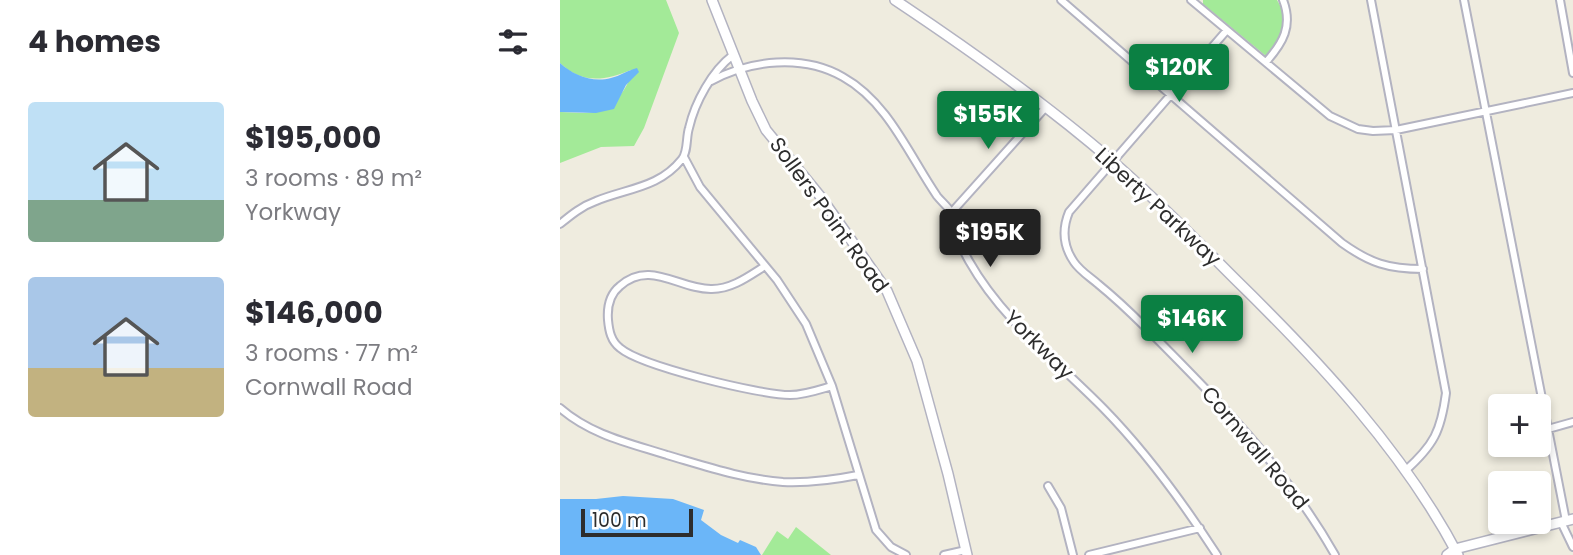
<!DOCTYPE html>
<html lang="en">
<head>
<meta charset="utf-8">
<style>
  :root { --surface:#fff; --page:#f7f7f7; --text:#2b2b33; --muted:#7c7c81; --accent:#0b8043 }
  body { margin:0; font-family:Poppins,sans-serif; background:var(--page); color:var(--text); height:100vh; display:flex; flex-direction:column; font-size:26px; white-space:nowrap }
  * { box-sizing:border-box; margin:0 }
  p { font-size:23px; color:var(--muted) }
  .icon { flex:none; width:38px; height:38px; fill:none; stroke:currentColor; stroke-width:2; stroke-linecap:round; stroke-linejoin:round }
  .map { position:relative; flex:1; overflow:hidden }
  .details { display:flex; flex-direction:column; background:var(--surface); width:560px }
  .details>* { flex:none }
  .controls { position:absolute; left:928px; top:394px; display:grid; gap:14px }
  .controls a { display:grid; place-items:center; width:63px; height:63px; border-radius:7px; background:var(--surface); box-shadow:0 4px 10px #0003; font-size:35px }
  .scale { position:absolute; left:21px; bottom:18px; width:112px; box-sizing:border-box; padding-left:7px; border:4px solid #2d2d2d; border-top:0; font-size:19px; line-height:24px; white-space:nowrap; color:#2d2d2d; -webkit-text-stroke:5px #fff; paint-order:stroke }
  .price { position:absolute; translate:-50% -60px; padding:0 16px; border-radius:7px; background:var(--accent); color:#fff; font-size:23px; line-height:46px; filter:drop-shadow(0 2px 4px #0008) }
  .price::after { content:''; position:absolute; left:50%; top:42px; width:21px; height:16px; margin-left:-10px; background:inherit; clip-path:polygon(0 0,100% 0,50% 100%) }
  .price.selected { background:#222; color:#fff }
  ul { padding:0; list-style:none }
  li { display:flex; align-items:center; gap:21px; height:175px; padding:0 28px }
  li span { display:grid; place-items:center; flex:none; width:196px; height:140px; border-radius:7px; color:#555 }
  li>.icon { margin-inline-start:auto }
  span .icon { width:84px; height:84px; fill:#fffc; stroke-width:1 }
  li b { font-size:30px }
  h2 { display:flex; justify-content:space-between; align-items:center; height:84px; padding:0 28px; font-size:30px }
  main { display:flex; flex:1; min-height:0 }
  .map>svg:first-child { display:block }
  .green { fill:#a3ea98 }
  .water { fill:#6bb6f8 }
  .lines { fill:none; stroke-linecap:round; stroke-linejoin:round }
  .street-casing { stroke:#b3b3c1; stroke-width:10 }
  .secondary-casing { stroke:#b3b3c1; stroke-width:12 }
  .street { stroke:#fff; stroke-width:6 }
  .secondary { stroke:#fff; stroke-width:9 }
  .labels { text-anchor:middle; stroke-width:6; stroke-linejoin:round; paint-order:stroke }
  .street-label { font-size:21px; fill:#2d2d2d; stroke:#fff }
</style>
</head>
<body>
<main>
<section class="details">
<h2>4 homes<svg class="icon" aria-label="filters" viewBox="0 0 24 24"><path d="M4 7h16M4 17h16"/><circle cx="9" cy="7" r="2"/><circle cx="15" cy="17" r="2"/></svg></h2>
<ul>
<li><span style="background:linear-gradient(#bfe0f5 70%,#7fa58c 0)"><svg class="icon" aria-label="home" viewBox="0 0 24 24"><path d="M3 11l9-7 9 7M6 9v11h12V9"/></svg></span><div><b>$195,000</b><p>3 rooms · 89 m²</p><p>Yorkway</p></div></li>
<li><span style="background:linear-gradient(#a9c7e8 65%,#c2b280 0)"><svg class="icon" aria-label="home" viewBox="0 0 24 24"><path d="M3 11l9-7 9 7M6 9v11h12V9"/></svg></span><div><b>$146,000</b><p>3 rooms · 77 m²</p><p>Cornwall Road</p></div></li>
</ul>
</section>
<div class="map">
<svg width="1013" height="555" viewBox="0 0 1013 555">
  <rect width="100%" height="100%" fill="#efecdf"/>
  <path class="green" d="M 0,0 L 106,0 L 119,33 L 84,128 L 74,146 L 41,147 L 0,163 L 0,112 C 11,112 23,114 34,112 C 51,110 71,87 71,70 C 44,81 22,84 0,63 Z
    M 643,0 L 717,0 C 730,20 723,42 706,56 L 643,4 Z
    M 236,527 L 271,555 L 202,555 L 217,531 L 228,539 Z"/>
  <path class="water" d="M 0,63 C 13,75 32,83 51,78 C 60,76 68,70 77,68 L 79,72 L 66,85 L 54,109 L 36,113 L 0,112 Z
    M 63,496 L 113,499 L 144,510 L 141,520 L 161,535 L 178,543 L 180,540 L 196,547 L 201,555 L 0,555 L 0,499 L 36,499 Z"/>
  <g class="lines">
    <defs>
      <path id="street" d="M 501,0 L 782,243 C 810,263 828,269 863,269
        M 631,0 L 770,116 L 798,129 L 813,131 L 836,130 L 1013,93
        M 811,0 L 886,393 C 881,431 874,445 845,471
        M 904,0 L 1006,521
        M 1000,0 L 1013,73
        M 667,30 L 509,212 C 502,229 503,246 514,262 C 520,271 530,277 538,284 C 554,297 570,312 585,327 C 655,397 726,468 775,555
        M 706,62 C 723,43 733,26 723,0
        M 151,81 C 190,60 243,54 283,77 C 328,102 349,155 377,196 C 381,201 387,206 391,212 C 394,218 394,226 396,232 C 399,242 404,252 409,261 C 443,321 497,361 544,409 C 587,453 624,504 657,555
        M 124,157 L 140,187 L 217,280 L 246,324 L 272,386 L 316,530 L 331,547 L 346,555
        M 391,213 L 486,107
        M 0,224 C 11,215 22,206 36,201 C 68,188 99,188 122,159 C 128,152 126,137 129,128 C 135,102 152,71 173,55
        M 205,266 C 189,276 172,289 152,289 C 120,290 90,259 60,286 C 50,294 47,307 48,320 C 49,331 51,341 60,348 C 81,366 200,395 230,395 C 245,395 258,390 272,386
        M 0,408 C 31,435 69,443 107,455 C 145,466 183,479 223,482 C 248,483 273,480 298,475
        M 988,429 L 1013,422
        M 488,486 L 501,508 L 513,555
        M 1001,522 L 1013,547
        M 384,555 L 406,550
        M 529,555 L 640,528"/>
      <path id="secondary" d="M 152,0 L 192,101 L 206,130 L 260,196 L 327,291 L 357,361 L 388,474 L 407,555
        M 335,0 C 410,50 484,102 552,161 C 595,198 635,239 675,279 C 758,360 844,452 898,555
        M 887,555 L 895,549 L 1013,519"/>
    </defs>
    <use href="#street" class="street-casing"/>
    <use href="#secondary" class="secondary-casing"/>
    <use href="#street" class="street"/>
    <use href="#secondary" class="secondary"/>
  </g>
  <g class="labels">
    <g class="street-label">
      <text transform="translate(598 207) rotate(43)" y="7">Liberty Parkway</text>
      <text transform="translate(269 215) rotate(54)" y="7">Sollers Point Road</text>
      <text transform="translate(479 345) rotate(45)" y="7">Yorkway</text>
      <text transform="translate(695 448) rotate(50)" y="7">Cornwall Road</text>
    </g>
  </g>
</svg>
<div class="controls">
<a>+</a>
<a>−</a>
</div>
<div class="scale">100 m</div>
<b class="price" style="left:619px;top:104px">$120K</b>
<b class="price" style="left:428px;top:151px">$155K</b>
<b class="price selected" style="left:430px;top:269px">$195K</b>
<b class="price" style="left:632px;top:355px">$146K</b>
</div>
</main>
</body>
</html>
